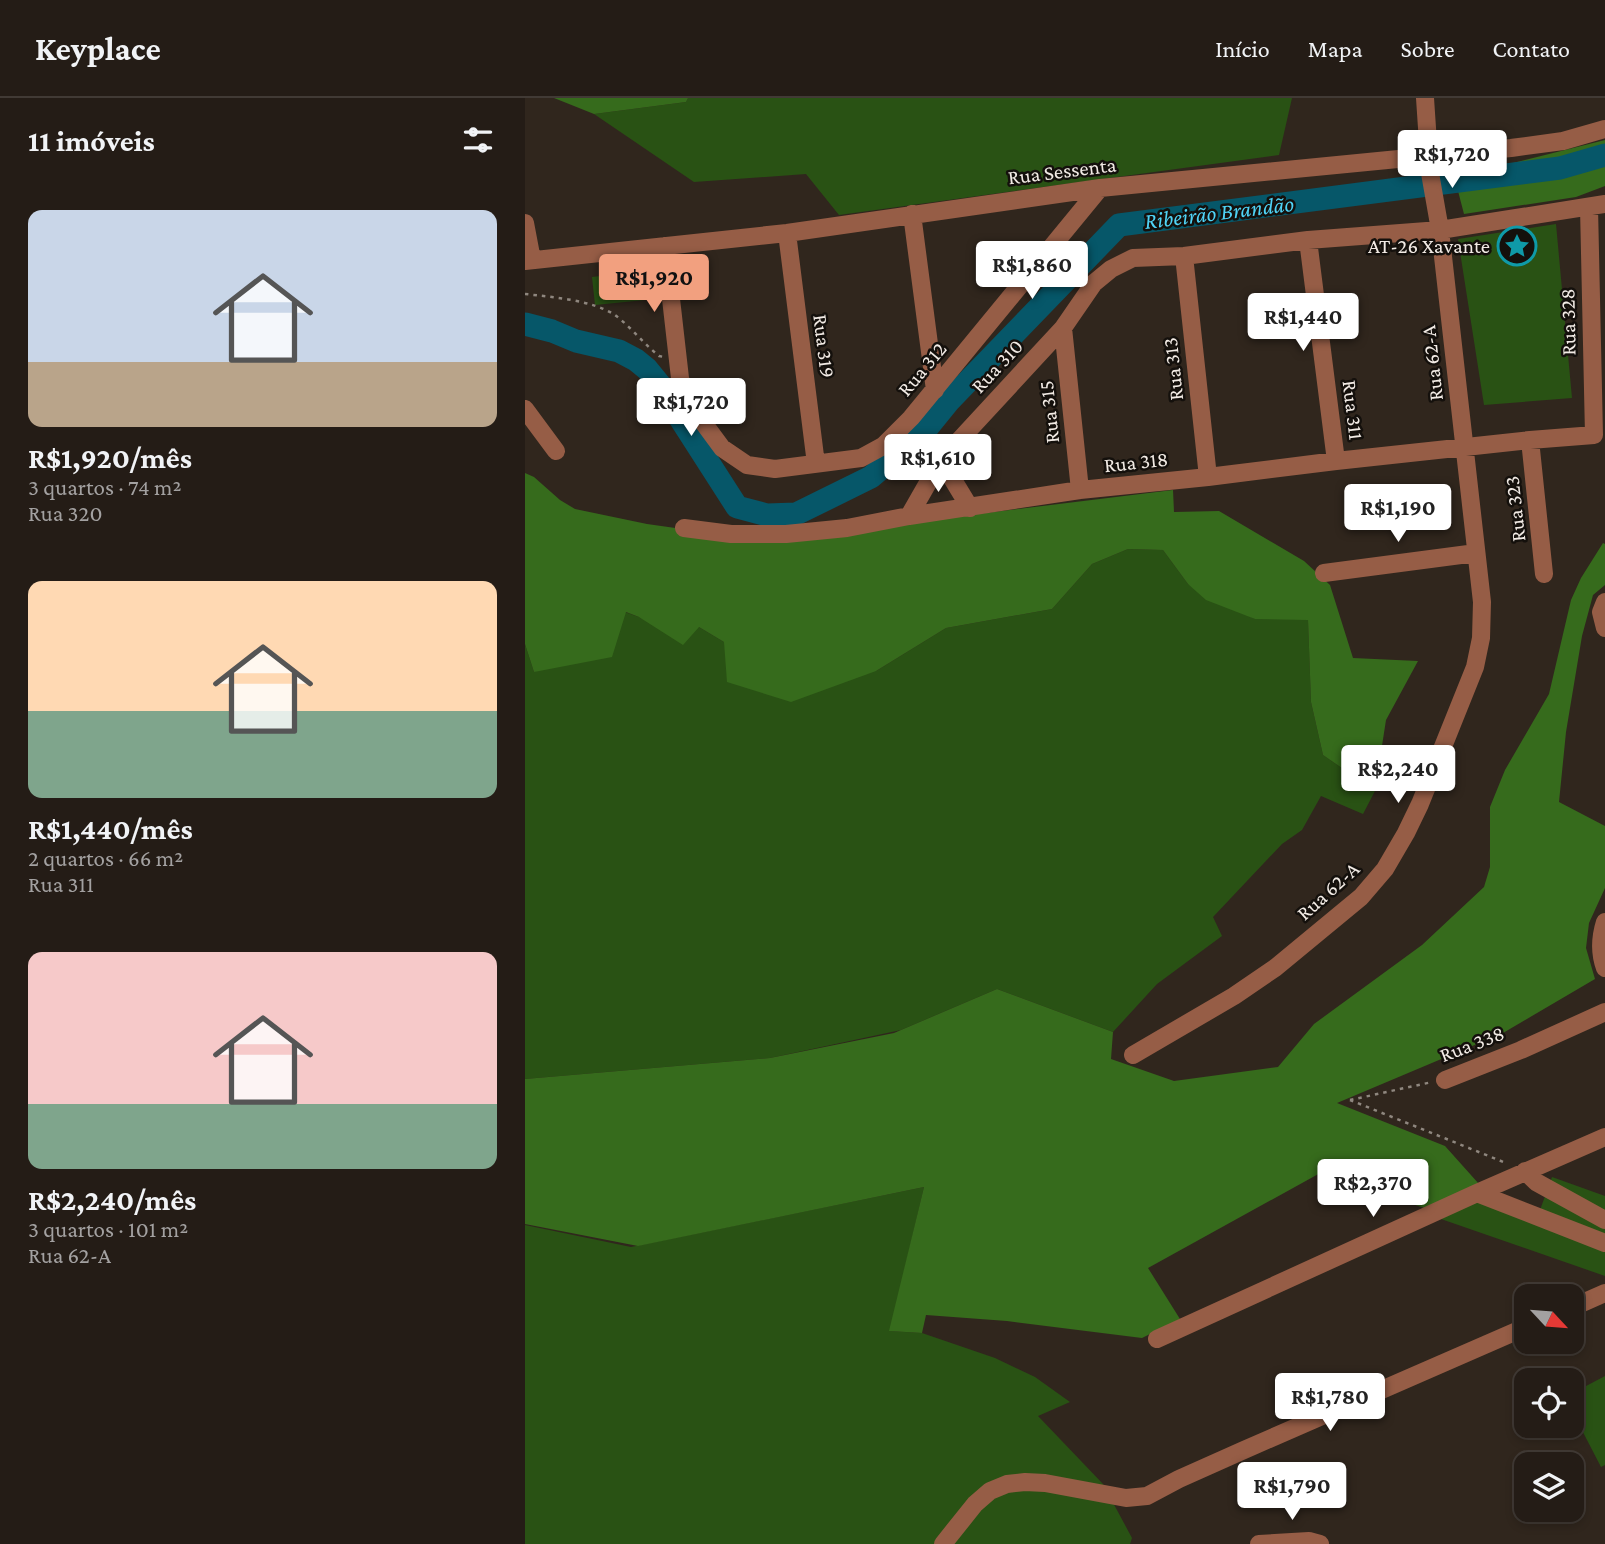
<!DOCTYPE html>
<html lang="pt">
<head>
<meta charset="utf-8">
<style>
  :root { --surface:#241c16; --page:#2c251f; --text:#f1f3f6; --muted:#a3a1a1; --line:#413a35; --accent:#f2a07f }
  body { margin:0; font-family:"Crimson Pro",serif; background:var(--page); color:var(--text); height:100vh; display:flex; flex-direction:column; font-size:26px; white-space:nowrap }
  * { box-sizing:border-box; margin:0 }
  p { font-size:23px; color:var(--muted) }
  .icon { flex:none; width:38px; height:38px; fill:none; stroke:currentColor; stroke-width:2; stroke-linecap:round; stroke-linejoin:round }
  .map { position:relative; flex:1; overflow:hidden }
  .details { display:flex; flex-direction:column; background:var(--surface); width:525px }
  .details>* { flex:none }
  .needle { width:46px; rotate:116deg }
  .controls { position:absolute; left:989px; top:1186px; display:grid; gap:14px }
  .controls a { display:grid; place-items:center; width:70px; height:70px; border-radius:14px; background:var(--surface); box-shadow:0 4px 10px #0003,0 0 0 2px var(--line); font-size:35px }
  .price { position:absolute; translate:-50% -60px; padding:0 16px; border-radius:7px; background:#fff; color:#222; font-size:23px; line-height:46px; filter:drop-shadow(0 2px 4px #0008) }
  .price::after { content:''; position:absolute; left:50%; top:42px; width:21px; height:16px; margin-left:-10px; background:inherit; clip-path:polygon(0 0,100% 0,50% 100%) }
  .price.selected { background:var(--accent); color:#111 }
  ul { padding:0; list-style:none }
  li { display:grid; align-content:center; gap:14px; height:371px; padding:0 28px }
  li span { display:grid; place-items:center; height:217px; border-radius:14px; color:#555 }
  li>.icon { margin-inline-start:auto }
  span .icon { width:126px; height:126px; fill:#fffc; stroke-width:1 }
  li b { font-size:30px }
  h2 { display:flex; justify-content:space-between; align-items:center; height:84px; padding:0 28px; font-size:30px }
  header { display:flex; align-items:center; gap:42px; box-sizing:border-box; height:98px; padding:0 35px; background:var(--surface); border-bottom:2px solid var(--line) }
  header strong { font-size:33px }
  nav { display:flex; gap:38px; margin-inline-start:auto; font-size:24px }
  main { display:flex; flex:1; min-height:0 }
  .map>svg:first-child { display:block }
  .green { fill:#295214 }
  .forest { fill:#366b1c }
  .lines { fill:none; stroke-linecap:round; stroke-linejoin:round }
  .river { stroke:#065769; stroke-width:23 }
  .path { stroke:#8f877f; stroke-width:2.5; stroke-dasharray:3.5 5; stroke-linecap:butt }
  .minor { stroke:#965d46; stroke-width:18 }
  .labels { text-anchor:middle; stroke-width:5; stroke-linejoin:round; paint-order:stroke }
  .street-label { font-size:21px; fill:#f2ebe5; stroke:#14100c }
  .poi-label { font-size:21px; fill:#f2ebe5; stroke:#14100c; text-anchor:end }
  .water-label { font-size:23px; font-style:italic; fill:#4fd4f7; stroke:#14100c }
</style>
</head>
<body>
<header>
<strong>Keyplace</strong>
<nav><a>Início</a><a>Mapa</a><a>Sobre</a><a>Contato</a></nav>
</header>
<main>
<section class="details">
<h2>11 imóveis<svg class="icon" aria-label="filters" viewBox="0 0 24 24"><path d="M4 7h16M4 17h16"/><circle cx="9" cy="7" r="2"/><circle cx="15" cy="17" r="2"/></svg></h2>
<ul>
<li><span style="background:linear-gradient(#c9d6e8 70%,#b9a48a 0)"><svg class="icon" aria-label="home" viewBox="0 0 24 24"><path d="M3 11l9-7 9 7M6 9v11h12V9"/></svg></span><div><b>R$1,920/mês</b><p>3 quartos · 74 m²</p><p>Rua 320</p></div></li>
<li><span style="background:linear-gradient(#ffd9b3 60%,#7fa58c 0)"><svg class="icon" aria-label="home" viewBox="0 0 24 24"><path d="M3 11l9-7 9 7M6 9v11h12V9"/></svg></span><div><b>R$1,440/mês</b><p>2 quartos · 66 m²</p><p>Rua 311</p></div></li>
<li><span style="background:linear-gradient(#f6c9c9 70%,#7fa58c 0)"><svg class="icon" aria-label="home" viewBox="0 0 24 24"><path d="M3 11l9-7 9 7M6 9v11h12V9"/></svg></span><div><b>R$2,240/mês</b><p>3 quartos · 101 m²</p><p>Rua 62-A</p></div></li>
</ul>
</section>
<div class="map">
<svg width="1080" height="1446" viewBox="0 0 1080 1446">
  <rect width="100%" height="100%" fill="#30261d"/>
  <path class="green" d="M 163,0 L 767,0 L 754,57 L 314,117 L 281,76 L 169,84 L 69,16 L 161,4 Z
    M 1031,126 L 1047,300 L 959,307 L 933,141 Z
    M 117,173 L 120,202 L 70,207 L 67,179 Z
    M 603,451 L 638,452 L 663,486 L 730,521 L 783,521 L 786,604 L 798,657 L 850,693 L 838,716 L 796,698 L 777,732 L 757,746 L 688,819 L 697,838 L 632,886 L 588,934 L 472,891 L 376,932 L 245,960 L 0,981 L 0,546 L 9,574 L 100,514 L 114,519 L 174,529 L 199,544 L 351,573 L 421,530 L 527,511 L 567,466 Z
    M 1027,1079 L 1080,1098 L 1080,1178 L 916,1121 L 956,1100 L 1011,1123 Z
    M 399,1089 L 365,1233 L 397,1235 L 470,1260 L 510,1279 L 545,1304 L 513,1318 L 578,1386 L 607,1440 L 605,1446 L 0,1446 L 0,1127 L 106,1149 Z
    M 1080,1278 L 1080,1367 L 1076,1369 L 1047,1313 L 1046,1296 Z"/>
  <path class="forest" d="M 29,0 L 163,0 L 161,4 L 69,16 Z
    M 1080,42 L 1080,88 L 1051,99 L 939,116 L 927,70 L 988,65 Z
    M 0,375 L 9,379 L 35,402 L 50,411 L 122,426 L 256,445 L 420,420 L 648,392 L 649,414 L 694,413 L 779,463 L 805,487 L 828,560 L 893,563 L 861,622 L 850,693 L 798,657 L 786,604 L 783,522 L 730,521 L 681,502 L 663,486 L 638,452 L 603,451 L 567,466 L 527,511 L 421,530 L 351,573 L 266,604 L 202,584 L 199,544 L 174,529 L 158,547 L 114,519 L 101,514 L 87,559 L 9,574 L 0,546 Z
    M 1078,445 L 1080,446 L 1080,487 L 1068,497 L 1057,538 L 1041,634 L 1034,704 L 1080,728 L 1080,790 L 1064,825 L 1061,850 L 1070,881 L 978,935 L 812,1005 L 920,1048 L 954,1086 L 899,1110 L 797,1074 L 623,1170 L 655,1221 L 617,1240 L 482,1223 L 401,1217 L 397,1235 L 364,1233 L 399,1089 L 113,1148 L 0,1126 L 0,981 L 245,960 L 369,935 L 472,891 L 588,934 L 586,961 L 649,983 L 753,969 L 789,926 L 897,847 L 959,789 L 965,769 L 965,709 L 980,672 L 1024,596 L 1046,502 L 1056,480 Z"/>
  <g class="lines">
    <path class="river" d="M 0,226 L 27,233 L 51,243 L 94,253 L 111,262 L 122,271 L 144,298 L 153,317 L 212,409 L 242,417 L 271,416 L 346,379 L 398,335 L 424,303 L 594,127 L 1035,70 L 1080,57"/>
    <path class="path" d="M 0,196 C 27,199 67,202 90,217 C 106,229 118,245 134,258 L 139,259
      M 388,337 L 404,356
      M 825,1002 L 981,1065
      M 825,1002 L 907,984"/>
    <path class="minor" d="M 1064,109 L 1069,337
      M 387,116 L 410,292
      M 0,125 L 7,162
      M 262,135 L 291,366
      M 783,142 L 811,363
      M 140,148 L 155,280 L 159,295 L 166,308 L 197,350 L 222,367 L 250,371 L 336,360 L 358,348 L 386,320 L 575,90
      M 659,158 L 683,379
      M 0,163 L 262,135 L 575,90 L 986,50 L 1038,43 L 1080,31
      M 538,230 L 555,392
      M 0,311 L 31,353
      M 1005,342 L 1019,476
      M 416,362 L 445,410
      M 384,418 L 416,362 L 538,230 L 569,185 L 586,171 L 608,160 L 659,158 L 783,142 L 915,132 L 1080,106
      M 159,430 L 206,436 L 261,436 L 322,430 L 384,418 L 555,392 L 683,379 L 811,363 L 1005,342 L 1069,337
      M 799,475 L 951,455
      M 1080,504 L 1076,514 L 1080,530
      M 1080,824 C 1075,840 1074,854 1080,870
      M 608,957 L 709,898 L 750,870 L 836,799 L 860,771 L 881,735 L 895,706 L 950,569 L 956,540 L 957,504 L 915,132 L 905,75 L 900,0
      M 920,982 L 996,952 L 1080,914
      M 1000,1073 L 1011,1084 L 1080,1122
      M 952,1095 L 1080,1145
      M 1046,1210 L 1080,1195
      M 632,1241 L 952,1095 L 1080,1039
      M 418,1446 L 450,1406 L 465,1393 L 482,1386 L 500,1384 L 520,1385 L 601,1400 L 622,1398 L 654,1381 L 719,1352 L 1001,1229
      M 734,1446 L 784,1443 L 795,1446"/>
  </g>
  <defs>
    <symbol id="sight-ring" viewBox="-11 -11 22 22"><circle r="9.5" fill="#14100c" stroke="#0f9aa8" stroke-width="1.5"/><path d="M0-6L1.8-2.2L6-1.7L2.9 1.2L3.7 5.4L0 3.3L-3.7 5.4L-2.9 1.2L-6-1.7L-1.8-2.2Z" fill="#0f9aa8"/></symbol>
  </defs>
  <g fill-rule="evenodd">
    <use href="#sight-ring" x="970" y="126" width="44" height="44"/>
  </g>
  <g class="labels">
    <g class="street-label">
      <text transform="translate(537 73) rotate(-7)" y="7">Rua Sessenta</text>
      <text transform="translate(1043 224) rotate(-91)" y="7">Rua 328</text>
      <text transform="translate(299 248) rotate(83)" y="7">Rua 319</text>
      <text transform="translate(907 265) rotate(-96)" y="7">Rua 62-A</text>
      <text transform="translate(472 268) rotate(-47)" y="7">Rua 310</text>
      <text transform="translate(397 271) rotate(-50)" y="7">Rua 312</text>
      <text transform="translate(648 271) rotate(-96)" y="7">Rua 313</text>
      <text transform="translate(828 312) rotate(83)" y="7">Rua 311</text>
      <text transform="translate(524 314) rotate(-96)" y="7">Rua 315</text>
      <text transform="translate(611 364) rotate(-6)" y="7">Rua 318</text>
      <text transform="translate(990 411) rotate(-96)" y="7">Rua 323</text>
      <text transform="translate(803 793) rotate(-42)" y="7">Rua 62-A</text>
      <text transform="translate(947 946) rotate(-21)" y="7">Rua 338</text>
    </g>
    <g class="poi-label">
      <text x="965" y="155">AT-26 Xavante</text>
    </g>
    <g class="water-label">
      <text transform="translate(694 114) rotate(-7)" y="8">Ribeirão Brandão</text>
    </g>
  </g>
</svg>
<div class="controls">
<a><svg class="needle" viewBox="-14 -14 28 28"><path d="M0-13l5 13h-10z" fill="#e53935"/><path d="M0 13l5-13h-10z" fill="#a3a1a1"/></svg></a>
<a><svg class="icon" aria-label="locate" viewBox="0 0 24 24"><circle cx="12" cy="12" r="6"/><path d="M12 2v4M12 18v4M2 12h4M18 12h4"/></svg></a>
<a><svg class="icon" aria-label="layers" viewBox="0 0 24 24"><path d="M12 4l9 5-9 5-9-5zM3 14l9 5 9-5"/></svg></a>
</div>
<b class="price" style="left:927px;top:92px">R$1,720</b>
<b class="price" style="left:507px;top:203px">R$1,860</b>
<b class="price selected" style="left:129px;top:216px">R$1,920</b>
<b class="price" style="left:778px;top:255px">R$1,440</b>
<b class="price" style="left:166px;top:340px">R$1,720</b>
<b class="price" style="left:413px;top:396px">R$1,610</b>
<b class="price" style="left:873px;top:446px">R$1,190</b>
<b class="price" style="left:873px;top:707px">R$2,240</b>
<b class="price" style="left:848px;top:1121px">R$2,370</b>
<b class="price" style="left:805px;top:1335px">R$1,780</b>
<b class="price" style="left:767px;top:1424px">R$1,790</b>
</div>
</main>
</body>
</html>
